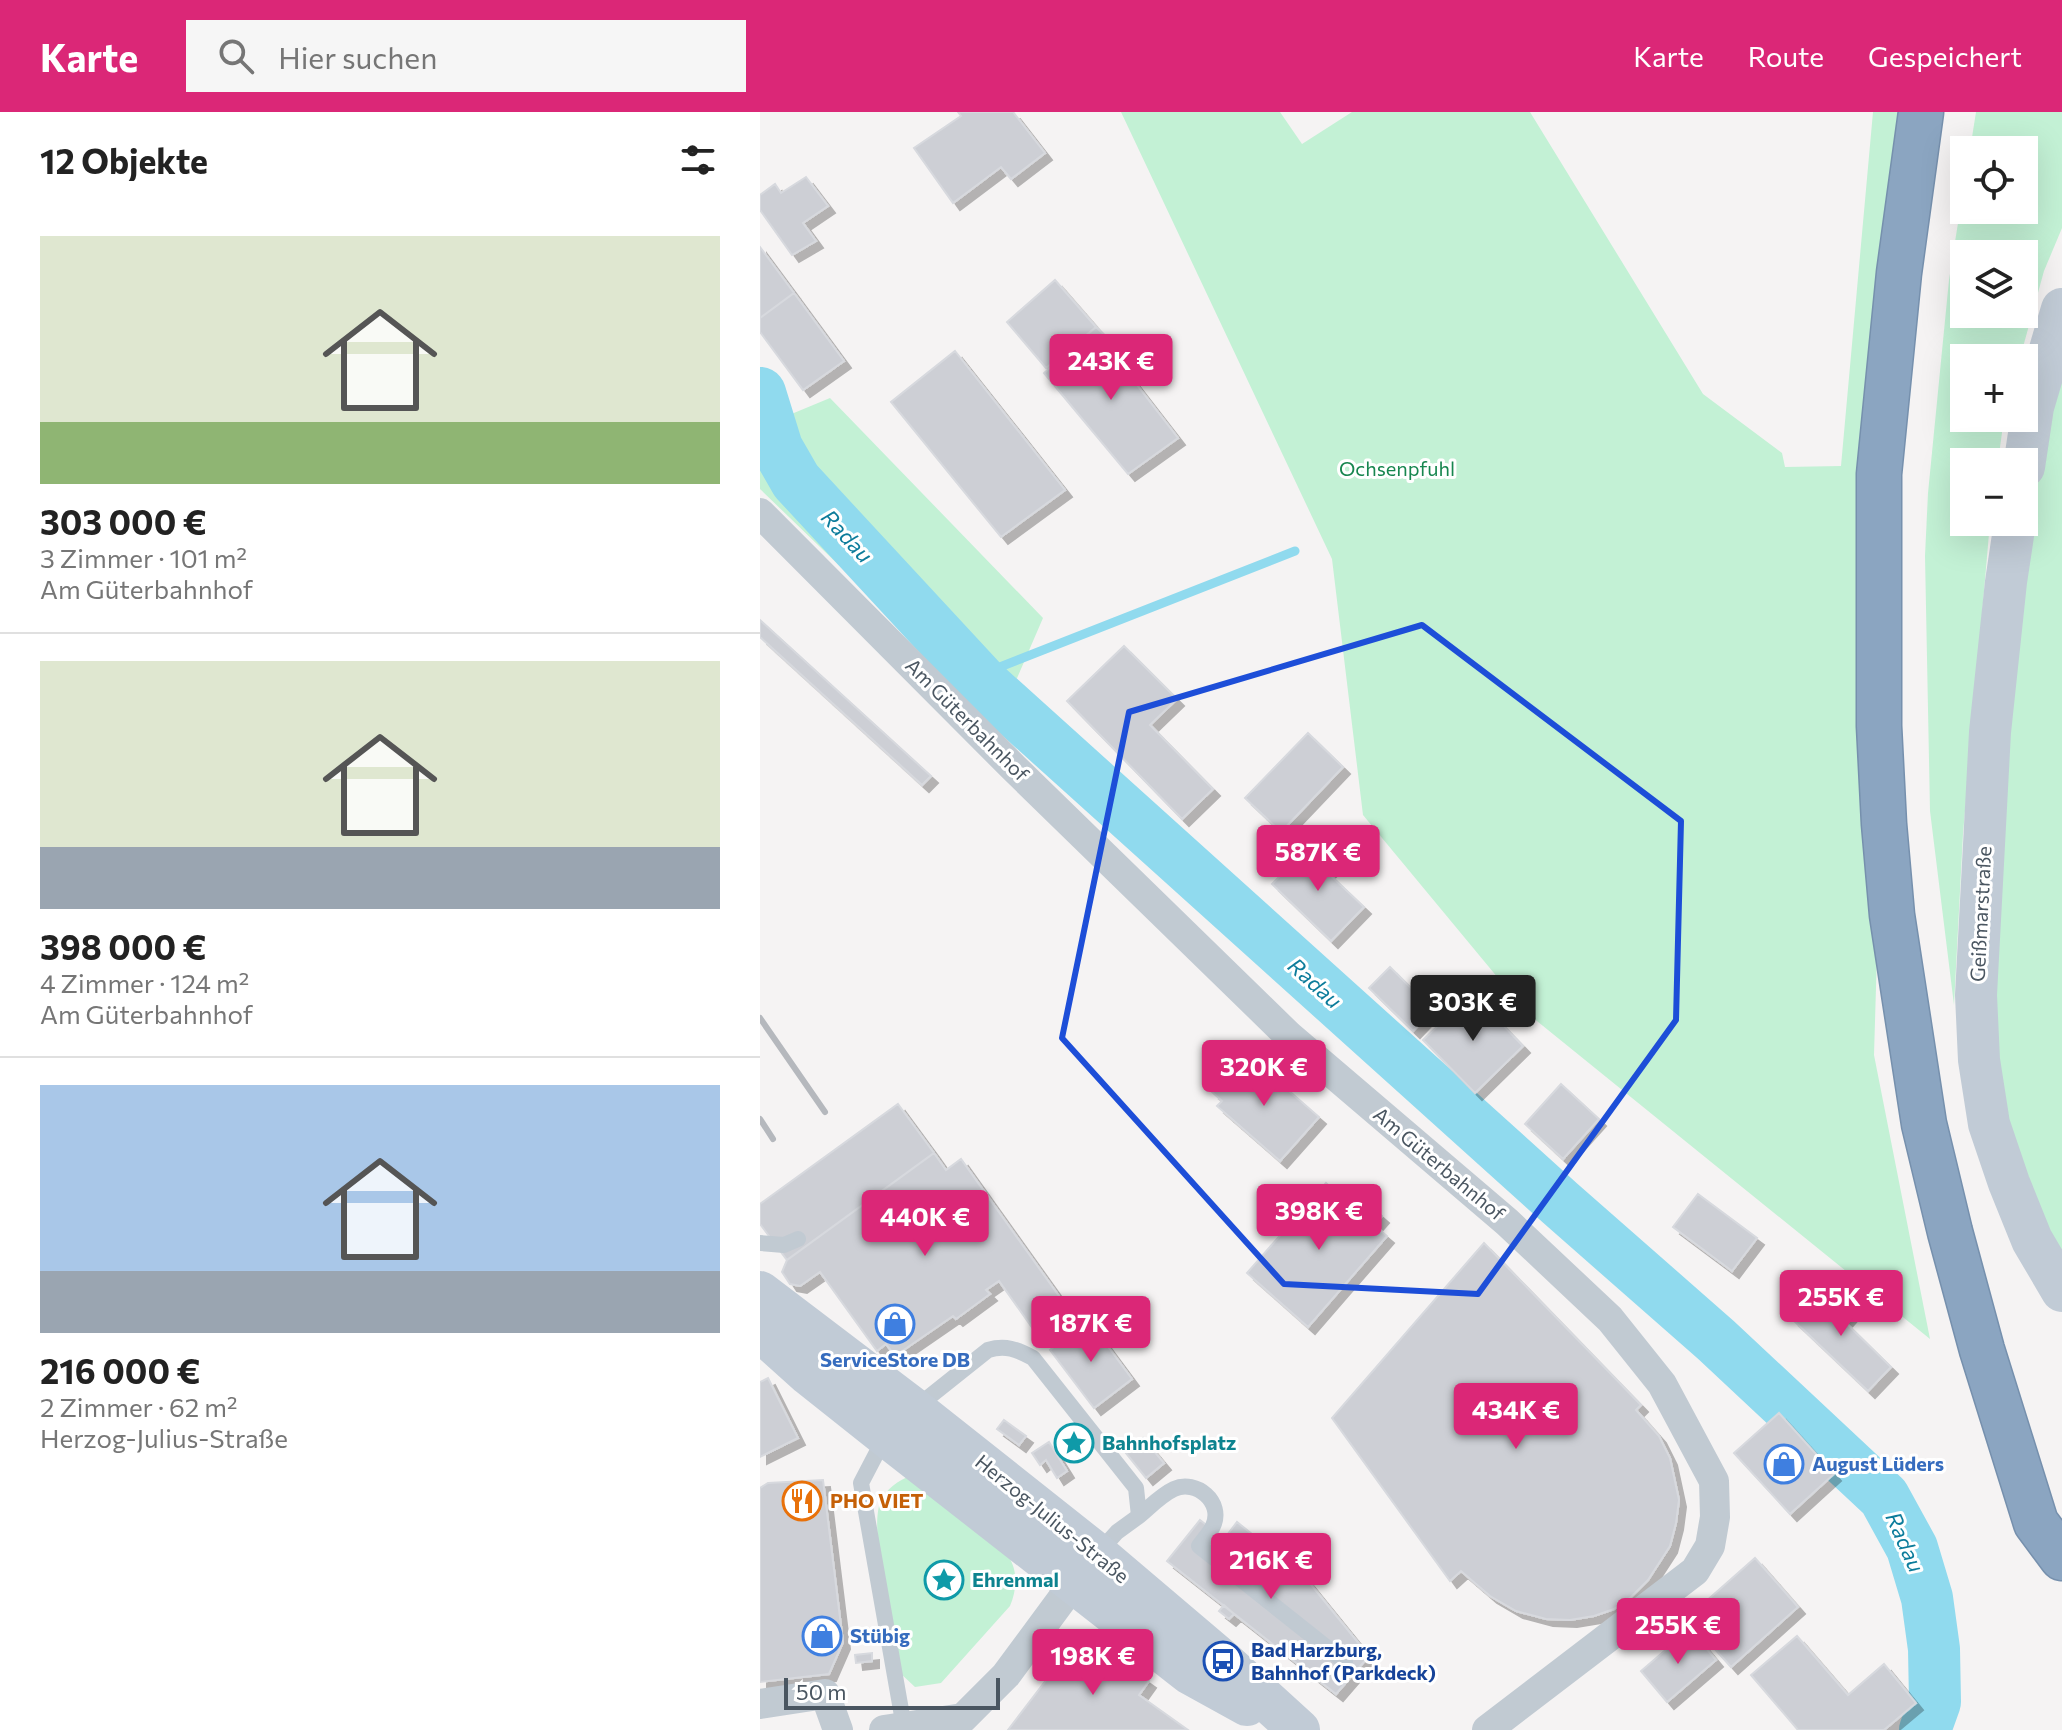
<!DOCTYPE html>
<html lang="de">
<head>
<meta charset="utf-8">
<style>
  :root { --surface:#fff; --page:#f6f6f6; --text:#222; --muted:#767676; --line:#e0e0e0; --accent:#db2777 }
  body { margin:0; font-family:Commissioner,sans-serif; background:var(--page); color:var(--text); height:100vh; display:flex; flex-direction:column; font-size:30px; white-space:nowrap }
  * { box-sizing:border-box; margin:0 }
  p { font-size:26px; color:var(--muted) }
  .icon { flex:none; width:44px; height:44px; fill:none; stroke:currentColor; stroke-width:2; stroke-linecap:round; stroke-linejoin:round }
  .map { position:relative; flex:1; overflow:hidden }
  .panel { display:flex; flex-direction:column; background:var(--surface); width:760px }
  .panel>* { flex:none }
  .tools { position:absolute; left:1190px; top:24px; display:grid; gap:16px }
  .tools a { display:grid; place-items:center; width:88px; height:88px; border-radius:0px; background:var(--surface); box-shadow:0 8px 32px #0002; font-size:40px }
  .scale { position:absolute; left:24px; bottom:20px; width:216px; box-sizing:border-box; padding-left:8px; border:4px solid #4a5661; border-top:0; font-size:22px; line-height:28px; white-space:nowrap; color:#4a5661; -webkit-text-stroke:6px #fff; paint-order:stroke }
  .price { position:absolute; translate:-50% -68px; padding:0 18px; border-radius:8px; background:var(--accent); color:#fff; font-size:26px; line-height:52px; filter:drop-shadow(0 2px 4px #0008) }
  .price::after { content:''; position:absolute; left:50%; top:48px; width:24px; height:18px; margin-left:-12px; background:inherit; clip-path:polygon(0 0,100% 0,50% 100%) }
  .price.active { background:#222; color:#fff }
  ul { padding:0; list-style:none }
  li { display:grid; align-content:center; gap:16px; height:424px; padding:0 40px }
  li+li { border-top:2px solid var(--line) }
  li span { display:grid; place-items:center; height:248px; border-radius:0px; color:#555 }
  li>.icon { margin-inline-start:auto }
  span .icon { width:144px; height:144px; fill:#fffc; stroke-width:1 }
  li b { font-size:34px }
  h2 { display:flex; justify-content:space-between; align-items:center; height:96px; padding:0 40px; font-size:34px }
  header { display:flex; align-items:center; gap:48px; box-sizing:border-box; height:112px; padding:0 40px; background:var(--accent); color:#fff }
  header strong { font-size:38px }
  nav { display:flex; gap:44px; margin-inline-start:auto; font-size:28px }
  .search { width:560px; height:72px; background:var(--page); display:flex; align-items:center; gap:20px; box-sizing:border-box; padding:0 28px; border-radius:0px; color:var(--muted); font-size:30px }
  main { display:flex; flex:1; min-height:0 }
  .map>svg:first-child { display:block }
  .green { fill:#c3f1d5; fill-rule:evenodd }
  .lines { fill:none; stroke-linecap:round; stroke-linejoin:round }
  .stream { stroke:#90daee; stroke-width:9 }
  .river { stroke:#90daee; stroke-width:52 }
  .building { fill:#cdcfd5; stroke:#d7d9de; stroke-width:2; filter:url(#shadow) }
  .highway-casing { stroke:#7690ad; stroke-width:47 }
  .lane { stroke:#c1cad2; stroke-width:16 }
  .street { stroke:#c1cad2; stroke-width:30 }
  .secondary { stroke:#c1cbd6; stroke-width:42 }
  .highway { stroke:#8ba5c1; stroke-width:44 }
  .rail { stroke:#b5b8bd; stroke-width:6 }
  .marked { fill:none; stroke:#1d4ed8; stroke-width:6; stroke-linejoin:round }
  .labels { text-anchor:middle; stroke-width:6; stroke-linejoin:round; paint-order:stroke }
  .park-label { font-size:20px; fill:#17864f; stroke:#fff }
  .street-label { font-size:20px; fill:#4a5661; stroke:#fff }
  .shop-label { font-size:20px; font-weight:bold; fill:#366cbe; stroke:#fff; text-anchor:start }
  .culture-label { font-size:20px; font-weight:bold; fill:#0d838f; stroke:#fff; text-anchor:start }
  .food-label { font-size:20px; font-weight:bold; fill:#c56008; stroke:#fff; text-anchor:start }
  .transit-label { font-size:20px; font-weight:bold; fill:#164399; stroke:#fff; text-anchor:start }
  .water-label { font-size:22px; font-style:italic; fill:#0c7c9b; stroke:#fff }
</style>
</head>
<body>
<header>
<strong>Karte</strong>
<div class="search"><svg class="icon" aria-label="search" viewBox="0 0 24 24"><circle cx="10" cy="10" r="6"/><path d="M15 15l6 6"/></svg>Hier suchen</div>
<nav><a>Karte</a><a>Route</a><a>Gespeichert</a></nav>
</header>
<main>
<section class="panel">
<h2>12 Objekte<svg class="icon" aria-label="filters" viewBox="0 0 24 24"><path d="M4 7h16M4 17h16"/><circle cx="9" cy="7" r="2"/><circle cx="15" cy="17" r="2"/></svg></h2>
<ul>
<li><span style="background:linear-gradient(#dfe7d0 75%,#8fb573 0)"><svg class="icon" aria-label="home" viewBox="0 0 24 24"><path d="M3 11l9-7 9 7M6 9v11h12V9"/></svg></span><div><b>303 000 €</b><p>3 Zimmer · 101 m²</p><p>Am Güterbahnhof</p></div></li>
<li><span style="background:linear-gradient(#dfe7d0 75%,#9aa5b1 0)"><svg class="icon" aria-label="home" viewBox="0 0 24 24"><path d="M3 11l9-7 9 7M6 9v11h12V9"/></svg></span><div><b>398 000 €</b><p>4 Zimmer · 124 m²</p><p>Am Güterbahnhof</p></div></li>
<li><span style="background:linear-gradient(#a9c7e8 75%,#9aa5b1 0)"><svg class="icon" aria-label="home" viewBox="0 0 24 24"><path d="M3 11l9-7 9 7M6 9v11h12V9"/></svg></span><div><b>216 000 €</b><p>2 Zimmer · 62 m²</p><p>Herzog-Julius-Straße</p></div></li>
</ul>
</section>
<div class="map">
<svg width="1302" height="1618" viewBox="0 0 1302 1618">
  <defs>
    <filter id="shadow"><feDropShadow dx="7" dy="7" stdDeviation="0" flood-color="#0004"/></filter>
  </defs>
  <rect width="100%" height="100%" fill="#f5f3f3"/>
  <path class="green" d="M 361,0 L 520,0 L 542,32 L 592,0 L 770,0 L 943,282 L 1022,341 L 1025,355 L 1081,354 L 1113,0 L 1142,0 L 1114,943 L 1170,1227 L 767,901 L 603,703 L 572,447 Z
    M 1216,0 L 1302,0 L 1302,116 L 1284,159 L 1260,246 L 1204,246 L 1204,306 L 1244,306 L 1238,350 L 1204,350 L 1204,410 L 1230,410 L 1203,722 L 1194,893 L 1170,699 L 1165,444 L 1168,381 L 1189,168 L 1204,73 L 1204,98 L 1264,98 L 1264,38 L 1210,38 ZM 1204,142 L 1264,142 L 1264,202 L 1204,202 Z
    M 1302,197 L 1302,1179 L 1229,1012 L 1230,620 L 1264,410 L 1264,355 Z
    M 70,286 L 283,506 L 239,608 L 0,377 L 0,315 Z
    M 152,1363 C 178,1382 248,1427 254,1457 C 257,1470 255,1482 250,1494 L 181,1571 L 155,1575 L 139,1560 C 133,1523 109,1421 120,1391 C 126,1376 138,1369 152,1363 Z"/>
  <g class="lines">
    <path class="stream" d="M 217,564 L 535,439"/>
    <path class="river" d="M 0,281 L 17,336 L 36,369 L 224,572 L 800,1091 L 956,1228 L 1124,1385 L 1152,1436 L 1167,1486 L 1174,1537 L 1175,1590 L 1165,1618"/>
  </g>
  <path class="building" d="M 198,0 L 253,0 L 285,41 L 251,67 L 241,55 L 193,91 L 154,36 L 201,4 Z
    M 46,65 L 68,94 L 43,111 L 56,129 L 32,143 L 0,98 L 0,83 L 15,72 L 21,81 Z
    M 0,135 L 34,181 L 0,206 Z
    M 295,168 L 336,215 L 286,256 L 247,210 Z
    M 34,181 L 84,249 L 43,278 L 0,220 L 0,206 Z
    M 336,215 L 351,229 L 346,233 L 418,326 L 368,362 L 284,261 Z
    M 195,239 L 305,378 L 241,425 L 131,290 Z
    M 0,508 L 171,664 L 162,673 L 0,525 Z
    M 364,534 L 417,587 L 390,613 L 453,677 L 422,707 L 307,589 Z
    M 548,621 L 583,655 L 521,720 L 485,686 Z
    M 552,732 L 574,753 L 567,760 L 604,795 L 571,829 L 512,772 Z
    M 630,855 L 673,898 L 653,919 L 609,876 Z
    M 712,881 L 763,934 L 715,981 L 663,928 Z
    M 481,947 L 491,956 L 496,950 L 559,1005 L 520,1049 L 457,994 L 462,989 L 452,980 Z
    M 801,972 L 839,1007 L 803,1047 L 765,1012 Z
    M 138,992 L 174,1041 L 27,1148 L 0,1112 L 0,1092 Z
    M 174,1041 L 186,1058 L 201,1047 L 309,1198 L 276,1221 L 239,1169 L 226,1178 L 230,1182 L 196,1207 L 193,1204 L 135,1244 L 126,1232 L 117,1239 L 60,1160 L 40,1174 L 30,1172 L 22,1160 L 27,1148 Z
    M 566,1071 L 578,1082 L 587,1073 L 622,1104 L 614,1113 L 627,1124 L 548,1215 L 487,1161 Z
    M 938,1082 L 997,1126 L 972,1159 L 913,1115 Z
    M 724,1131 L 881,1293 L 876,1298 L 899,1324 L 910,1346 L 919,1388 L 916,1411 L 910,1434 L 888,1468 L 871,1485 L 854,1497 L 834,1504 L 810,1508 L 786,1507 L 756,1499 L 730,1484 L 701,1459 L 690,1469 L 572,1306 Z
    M 1065,1173 L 1092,1200 L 1084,1209 L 1131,1255 L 1108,1279 L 1032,1207 Z
    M 329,1209 L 372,1267 L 334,1296 L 290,1238 Z
    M 8,1266 L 38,1326 L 0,1345 L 0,1270 Z
    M 1019,1301 L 1074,1362 L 1030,1402 L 974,1341 Z
    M 244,1308 L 266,1324 L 259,1333 L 237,1317 Z
    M 383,1326 L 404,1351 L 386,1366 L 365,1340 Z
    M 289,1330 L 307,1359 L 297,1366 L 286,1348 L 280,1353 L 272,1341 Z
    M 63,1368 L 83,1530 L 69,1562 L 0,1570 L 0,1376 L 8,1371 Z
    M 440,1408 L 464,1427 L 477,1410 L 544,1464 L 609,1544 L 576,1582 L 407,1449 Z
    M 995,1446 L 1038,1495 L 971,1555 L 927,1506 Z
    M 464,1493 L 474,1502 L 469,1507 L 459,1499 Z
    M 930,1517 L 956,1548 L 907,1590 L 881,1559 Z
    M 1037,1524 L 1088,1583 L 1124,1552 L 1156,1591 L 1124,1618 L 1038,1618 L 991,1563 Z
    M 336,1531 L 389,1569 L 379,1583 L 428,1618 L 248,1618 L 306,1542 Z
    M 112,1541 L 112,1549 L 96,1551 L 95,1543 Z"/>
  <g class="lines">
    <defs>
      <path id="highway" d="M 1161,0 L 1139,161 L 1119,362 L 1119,614 L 1124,712 L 1132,803 L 1164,1012 L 1190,1120 L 1222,1238 L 1276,1411 L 1302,1446"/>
    </defs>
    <use href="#highway" class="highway-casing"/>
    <path class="lane" d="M 0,1131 L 24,1133 L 38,1127
      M 154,1297 L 228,1238 C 245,1233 257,1237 273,1246 L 376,1376 L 379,1404 L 357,1420 L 338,1441
      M 125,1325 L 101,1371 L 144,1615
      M 379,1404 C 390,1395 401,1383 414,1377 C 436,1367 464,1390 453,1414 C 450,1421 443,1428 439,1434 L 585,1550"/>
    <path class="street" d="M 0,401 L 254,656 L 529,924 L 747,1110 L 850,1207 L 902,1272 L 954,1369 L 955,1405 L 950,1434 L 935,1459 L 727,1618
      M 0,1592 L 65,1582 L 78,1618
      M 124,1618 L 203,1606 L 246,1563 L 325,1456"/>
    <path class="secondary" d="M 1264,355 L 1273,295 L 1302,197
      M 1255,410 L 1246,470 L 1230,620 L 1216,883 L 1219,948 L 1229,1012 L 1249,1071 L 1272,1128 L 1302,1179
      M 0,1180 L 154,1297 L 337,1442 L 463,1549 L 539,1618
      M 0,1219 L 48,1262 L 126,1324 L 429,1561 L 487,1593"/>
    <use href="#highway" class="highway"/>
    <path class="rail" d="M 0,906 L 65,1000
      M 0,1007 L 13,1027"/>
  </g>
  <path class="marked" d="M 662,513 L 921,709 L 916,908 L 718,1182 L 524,1172 L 302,926 L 369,600 Z"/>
  <defs>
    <symbol id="shop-ring" viewBox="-11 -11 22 22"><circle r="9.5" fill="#fff" stroke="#3f7fe0" stroke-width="1.5"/><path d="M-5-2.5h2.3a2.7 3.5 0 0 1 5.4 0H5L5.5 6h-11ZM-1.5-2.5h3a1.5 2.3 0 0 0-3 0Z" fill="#3f7fe0"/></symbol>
    <symbol id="sight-ring" viewBox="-11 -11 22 22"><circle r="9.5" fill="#fff" stroke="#0f9aa8" stroke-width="1.5"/><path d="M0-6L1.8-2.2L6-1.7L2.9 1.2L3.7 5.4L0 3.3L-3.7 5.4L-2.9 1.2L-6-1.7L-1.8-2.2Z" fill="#0f9aa8"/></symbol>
    <symbol id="restaurant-ring" viewBox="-11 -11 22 22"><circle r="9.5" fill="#fff" stroke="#e8710a" stroke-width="1.5"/><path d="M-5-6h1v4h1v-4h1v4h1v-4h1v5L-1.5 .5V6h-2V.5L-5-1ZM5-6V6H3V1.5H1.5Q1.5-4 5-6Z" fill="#e8710a"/></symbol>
    <symbol id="bus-ring" viewBox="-11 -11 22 22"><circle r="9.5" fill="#fff" stroke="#1a4fb4" stroke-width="1.5"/><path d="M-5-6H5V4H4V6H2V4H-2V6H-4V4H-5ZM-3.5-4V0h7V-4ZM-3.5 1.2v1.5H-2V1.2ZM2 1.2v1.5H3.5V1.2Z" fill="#1a4fb4"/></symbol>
  </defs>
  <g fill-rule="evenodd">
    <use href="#shop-ring" x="113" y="1190" width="44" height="44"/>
    <use href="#sight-ring" x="292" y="1309" width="44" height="44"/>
    <use href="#shop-ring" x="1002" y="1330" width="44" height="44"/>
    <use href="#restaurant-ring" x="20" y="1367" width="44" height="44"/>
    <use href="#sight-ring" x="162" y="1446" width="44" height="44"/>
    <use href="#shop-ring" x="40" y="1502" width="44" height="44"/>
    <use href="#bus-ring" x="441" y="1527" width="44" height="44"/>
  </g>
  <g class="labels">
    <g class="park-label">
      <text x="637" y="364">Ochsenpfuhl</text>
    </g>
    <g class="street-label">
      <text transform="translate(207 608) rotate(45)" y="7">Am Güterbahnhof</text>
      <text transform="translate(1221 802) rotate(-87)" y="7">Geißmarstraße</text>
      <text transform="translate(679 1052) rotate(40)" y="7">Am Güterbahnhof</text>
      <text transform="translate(292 1407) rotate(39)" y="7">Herzog-Julius-Straße</text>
    </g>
    <g class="shop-label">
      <text x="135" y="1255" text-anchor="middle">ServiceStore DB</text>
      <text x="1052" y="1359">August Lüders</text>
      <text x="90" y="1531">Stübig</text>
    </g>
    <g class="culture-label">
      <text x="342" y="1338">Bahnhofsplatz</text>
      <text x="212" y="1475">Ehrenmal</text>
    </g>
    <g class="food-label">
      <text x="70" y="1396">PHO VIET</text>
    </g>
    <g class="transit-label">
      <text x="491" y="1545">Bad Harzburg,<tspan x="491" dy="23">Bahnhof (Parkdeck)</tspan></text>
    </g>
    <g class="water-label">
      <text transform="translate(87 424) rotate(47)" y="8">Radau</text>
      <text transform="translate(555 871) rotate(42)" y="8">Radau</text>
      <text transform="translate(1145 1430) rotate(66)" y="8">Radau</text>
    </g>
  </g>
</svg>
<div class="tools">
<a><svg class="icon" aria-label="locate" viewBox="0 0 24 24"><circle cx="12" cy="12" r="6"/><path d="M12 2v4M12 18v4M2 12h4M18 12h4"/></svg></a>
<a><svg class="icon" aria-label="layers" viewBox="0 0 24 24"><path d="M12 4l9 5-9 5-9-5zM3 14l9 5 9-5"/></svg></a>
<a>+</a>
<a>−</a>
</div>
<div class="scale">50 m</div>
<b class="price" style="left:351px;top:290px">243K €</b>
<b class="price" style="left:558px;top:781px">587K €</b>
<b class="price active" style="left:713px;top:931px">303K €</b>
<b class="price" style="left:504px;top:996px">320K €</b>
<b class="price" style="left:559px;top:1140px">398K €</b>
<b class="price" style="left:165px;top:1146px">440K €</b>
<b class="price" style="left:1081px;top:1226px">255K €</b>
<b class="price" style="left:331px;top:1252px">187K €</b>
<b class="price" style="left:756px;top:1339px">434K €</b>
<b class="price" style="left:511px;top:1489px">216K €</b>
<b class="price" style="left:918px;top:1554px">255K €</b>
<b class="price" style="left:333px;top:1585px">198K €</b>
</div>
</main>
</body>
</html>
